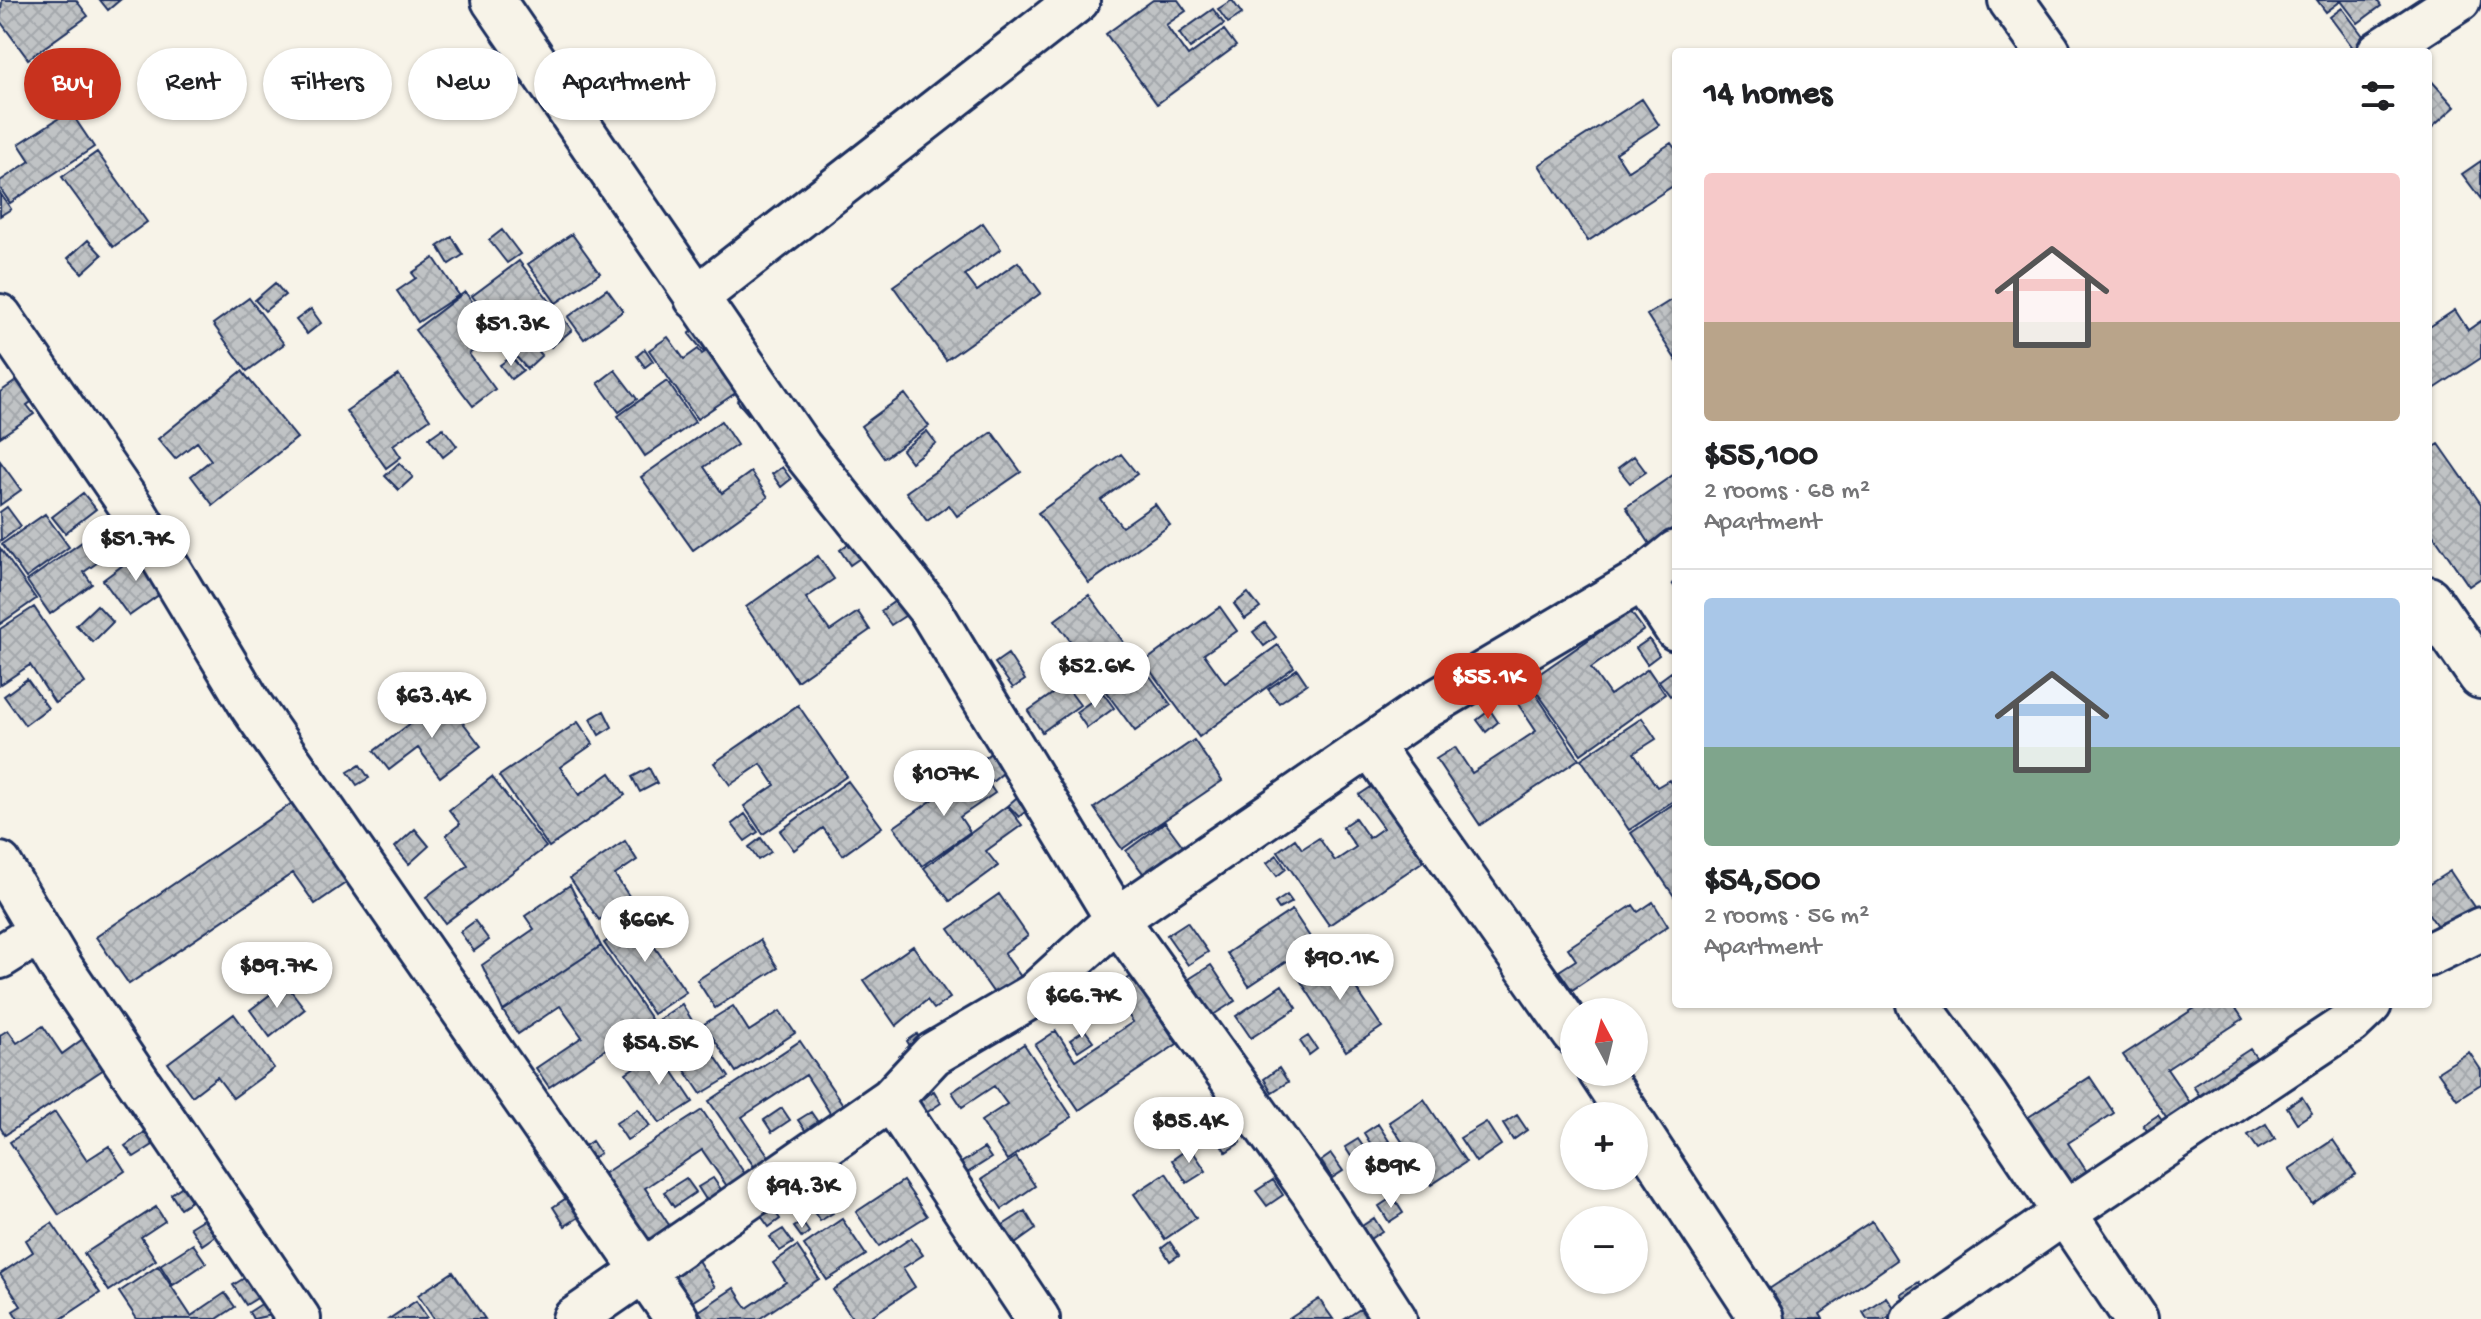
<!DOCTYPE html>
<html lang="en">
<head>
<meta charset="utf-8">
<style>
  :root { --surface:#fff; --page:#f6f6f6; --text:#202124; --muted:#757577; --line:#e0e0e0; --accent:#c8321e }
  body { margin:0; font-family:"Gochi Hand",sans-serif; background:var(--page); color:var(--text); height:100vh; display:flex; flex-direction:column; font-size:30px; white-space:nowrap }
  * { box-sizing:border-box; margin:0 }
  p { font-size:26px; color:var(--muted) }
  .icon { flex:none; width:44px; height:44px; fill:none; stroke:currentColor; stroke-width:2; stroke-linecap:round; stroke-linejoin:round }
  .map { position:relative; flex:1; overflow:hidden }
  .drawer { position:absolute; left:1672px; top:48px; width:760px; height:960px; display:flex; flex-direction:column; background:var(--surface); border-radius:8px; box-shadow:0 2px 6px #0004 }
  .drawer>* { flex:none }
  .top-card { position:absolute; left:24px; top:48px; width:760px; height:72px; display:flex; gap:16px }
  .needle { width:52px; rotate:353deg }
  .tools { position:absolute; left:1560px; top:998px; display:grid; gap:16px }
  .tools a { display:grid; place-items:center; width:88px; height:88px; border-radius:50%; background:var(--surface); box-shadow:0 2px 6px #0004; font-size:40px }
  .price { position:absolute; translate:-50% -68px; padding:0 18px; border-radius:28px; background:#fff; color:#222; font-size:26px; line-height:52px; filter:drop-shadow(0 2px 4px #0008) }
  .price::after { content:''; position:absolute; left:50%; top:48px; width:24px; height:18px; margin-left:-12px; background:inherit; clip-path:polygon(0 0,100% 0,50% 100%) }
  .price.selected { background:var(--accent); color:#fff }
  ul { padding:0; list-style:none }
  li { display:grid; align-content:center; gap:16px; height:424px; padding:0 32px }
  li+li { border-top:2px solid var(--line) }
  li span { display:grid; place-items:center; height:248px; border-radius:8px; color:#555 }
  li>.icon { margin-inline-start:auto }
  span .icon { width:144px; height:144px; fill:#fffc; stroke-width:1 }
  li b { font-size:34px }
  h2 { display:flex; justify-content:space-between; align-items:center; height:96px; padding:0 32px; font-size:34px }
  .chip { padding:0 28px; border-radius:36px; background:var(--surface); box-shadow:0 2px 6px #0004; font-size:28px; line-height:72px }
  .chip.selected { background:var(--accent); color:#fff }
  .map>svg:first-child { display:block }
  .building { fill:url(#building-cross-hatch); stroke:#1b2f5e; stroke-width:2 }
  .lines { fill:none; stroke-linecap:round; stroke-linejoin:round }
  .street-casing { stroke:#1b2f5e; stroke-width:48 }
  .secondary-casing { stroke:#1b2f5e; stroke-width:50 }
  .street { stroke:#f7f3e8; stroke-width:42 }
  .secondary { stroke:#f7f3e8; stroke-width:44 }
</style>
</head>
<body>
<div class="map">
<svg width="2481" height="1319" viewBox="0 0 2481 1319">
  <defs>
    <pattern id="building-cross-hatch" width="8" height="8" patternUnits="userSpaceOnUse" patternTransform="scale(2)"><rect width="8" height="8" fill="#c0c3c5"/><path d="M0 0l8 8M0 8l8-8" fill="none" stroke="#a4a8ac"/></pattern>
  </defs>
  <rect width="100%" height="100%" fill="#f7f3e8"/>
  <filter id="ink" filterUnits="userSpaceOnUse"><feTurbulence type="fractalNoise" baseFrequency=".0125" numOctaves="2"/><feDisplacementMap in="SourceGraphic" scale="16" xChannelSelector="R" yChannelSelector="G"/><feConvolveMatrix kernelMatrix="1 2 1 2 8 2 1 2 1" color-interpolation-filters="sRGB"/></filter>
  <g filter="url(#ink)">
    <path class="building" d="M 76,0 L 88,16 L 28,59 L 0,21 L 2,0 Z
      M 100,0 L 120,0 L 108,10 Z
      M 1153,0 L 1178,0 L 1186,11 L 1166,25 L 1188,56 L 1224,30 L 1236,46 L 1157,104 L 1106,34 Z
      M 1232,0 L 1242,14 L 1228,23 L 1218,9 Z
      M 2317,0 L 2377,0 L 2381,6 L 2358,23 L 2341,1 L 2326,12 Z
      M 2342,8 L 2366,40 L 2354,49 L 2330,17 Z
      M 1213,9 L 1224,24 L 1190,48 L 1179,33 Z
      M 2428,77 L 2455,107 L 2428,131 Z
      M 1642,99 L 1659,125 L 1616,153 L 1628,171 L 1671,143 L 1676,150 L 1676,184 L 1588,241 L 1539,165 Z
      M 70,111 L 94,147 L 10,203 L 0,188 L 0,181 L 30,161 L 19,144 Z
      M 97,152 L 147,222 L 113,247 L 62,177 Z
      M 2481,161 L 2481,199 L 2462,174 Z
      M 0,193 L 11,209 L 0,216 Z
      M 983,223 L 1001,249 L 965,275 L 977,291 L 1018,262 L 1041,293 L 946,360 L 893,286 Z
      M 502,230 L 520,254 L 507,263 L 489,240 Z
      M 572,234 L 600,273 L 556,303 L 528,264 Z
      M 452,237 L 463,255 L 449,264 L 438,246 Z
      M 88,240 L 102,255 L 82,273 L 68,258 Z
      M 434,258 L 459,295 L 418,322 L 397,291 L 416,278 L 412,273 Z
      M 519,261 L 572,330 L 551,347 L 524,312 L 499,331 L 472,296 Z
      M 275,283 L 285,295 L 265,311 L 255,300 Z
      M 607,289 L 623,311 L 584,339 L 568,317 Z
      M 465,292 L 496,333 L 469,354 L 495,389 L 473,406 L 415,330 Z
      M 1676,297 L 1676,360 L 1647,315 Z
      M 249,298 L 284,344 L 247,371 L 213,324 Z
      M 311,309 L 321,323 L 307,334 L 296,320 Z
      M 2455,310 L 2468,330 L 2481,321 L 2481,358 L 2428,393 L 2428,328 Z
      M 513,323 L 523,337 L 510,347 L 500,333 Z
      M 703,323 L 717,340 L 703,351 L 689,334 Z
      M 668,337 L 684,359 L 698,349 L 702,354 L 714,346 L 743,388 L 697,419 L 649,350 Z
      M 528,339 L 542,355 L 527,369 L 512,352 Z
      M 645,349 L 653,361 L 645,367 L 637,356 Z
      M 511,357 L 523,370 L 511,379 L 500,365 Z
      M 615,370 L 637,399 L 619,412 L 598,383 Z
      M 242,371 L 297,438 L 213,505 L 191,476 L 211,460 L 197,442 L 175,459 L 158,439 Z
      M 25,375 L 40,396 L 27,405 L 34,414 L 0,437 L 0,392 Z
      M 399,375 L 430,419 L 393,445 L 401,457 L 386,468 L 346,411 Z
      M 667,381 L 695,422 L 645,456 L 618,416 Z
      M 751,389 L 762,402 L 748,414 L 737,401 Z
      M 905,394 L 929,426 L 884,458 L 861,426 Z
      M 721,421 L 737,445 L 704,467 L 722,493 L 751,472 L 768,497 L 693,550 L 641,477 Z
      M 443,428 L 457,446 L 443,457 L 429,438 Z
      M 927,431 L 936,443 L 911,462 L 902,450 Z
      M 992,432 L 1021,472 L 957,516 L 949,505 L 927,521 L 906,492 Z
      M 2439,444 L 2481,504 L 2481,578 L 2469,586 L 2428,527 L 2428,451 Z
      M 1121,454 L 1137,474 L 1101,500 L 1122,527 L 1155,504 L 1170,525 L 1089,583 L 1038,513 Z
      M 1634,456 L 1646,472 L 1630,483 L 1618,468 Z
      M 0,461 L 21,490 L 0,505 Z
      M 399,463 L 413,477 L 399,490 L 385,476 Z
      M 782,467 L 791,479 L 781,487 L 772,474 Z
      M 1676,473 L 1676,526 L 1650,544 L 1626,507 Z
      M 83,493 L 96,509 L 65,533 L 52,517 Z
      M 7,507 L 21,526 L 1,541 L 0,512 Z
      M 128,511 L 139,525 L 122,538 L 111,525 Z
      M 45,514 L 69,547 L 26,578 L 2,544 Z
      M 99,530 L 114,551 L 84,572 L 92,584 L 50,614 L 27,581 Z
      M 852,541 L 863,556 L 850,565 L 840,550 Z
      M 0,548 L 36,599 L 0,624 Z
      M 143,550 L 170,587 L 129,616 L 103,580 Z
      M 818,556 L 834,579 L 806,598 L 830,631 L 858,612 L 870,630 L 797,681 L 746,607 Z
      M 1248,593 L 1260,608 L 1245,619 L 1234,604 Z
      M 1089,595 L 1138,662 L 1104,687 L 1055,620 Z
      M 898,599 L 908,614 L 891,625 L 881,611 Z
      M 97,605 L 113,622 L 93,642 L 76,625 Z
      M 34,607 L 85,683 L 55,703 L 30,665 L 0,685 L 0,629 Z
      M 1220,607 L 1237,631 L 1204,654 L 1225,683 L 1278,645 L 1294,667 L 1199,737 L 1144,662 Z
      M 1630,611 L 1644,630 L 1591,668 L 1610,695 L 1648,669 L 1665,694 L 1581,754 L 1529,681 Z
      M 1265,623 L 1276,637 L 1264,646 L 1253,632 Z
      M 1649,639 L 1659,655 L 1647,664 L 1636,648 Z
      M 1008,654 L 1025,680 L 1013,688 L 995,663 Z
      M 1142,665 L 1171,705 L 1135,731 L 1106,692 Z
      M 1297,669 L 1307,684 L 1279,703 L 1268,689 Z
      M 1671,672 L 1676,678 L 1676,692 L 1670,696 L 1659,681 Z
      M 27,679 L 48,708 L 25,725 L 4,696 Z
      M 1529,684 L 1579,759 L 1480,825 L 1436,759 L 1455,747 L 1472,773 L 1536,731 L 1512,695 Z
      M 1065,685 L 1080,705 L 1042,732 L 1028,711 Z
      M 1103,693 L 1114,708 L 1087,728 L 1076,712 Z
      M 444,698 L 481,746 L 440,777 L 418,748 L 389,770 L 374,751 Z
      M 798,705 L 847,776 L 763,834 L 744,806 L 775,785 L 761,764 L 730,785 L 714,763 Z
      M 1490,710 L 1498,722 L 1486,732 L 1477,720 Z
      M 604,711 L 612,727 L 599,735 L 590,719 Z
      M 1642,718 L 1656,739 L 1634,753 L 1657,787 L 1669,780 L 1676,791 L 1676,799 L 1629,830 L 1581,759 Z
      M 578,722 L 593,744 L 560,767 L 579,795 L 610,773 L 625,795 L 549,847 L 499,776 Z
      M 1194,740 L 1222,781 L 1122,849 L 1094,808 Z
      M 993,751 L 1008,769 L 992,782 L 977,764 Z
      M 360,765 L 369,778 L 357,785 L 348,772 Z
      M 649,768 L 657,783 L 640,792 L 632,777 Z
      M 978,768 L 995,793 L 960,817 L 970,832 L 922,866 L 894,827 Z
      M 492,777 L 546,847 L 445,923 L 426,897 L 468,865 L 446,835 L 460,824 L 449,810 Z
      M 848,781 L 882,827 L 843,855 L 823,828 L 794,850 L 780,831 Z
      M 1377,783 L 1428,858 L 1329,925 L 1278,851 L 1295,839 L 1302,849 L 1319,838 L 1335,861 L 1356,847 L 1342,827 L 1355,818 L 1369,838 L 1383,828 L 1359,795 Z
      M 1022,793 L 1033,805 L 1019,817 L 1008,805 Z
      M 298,799 L 353,878 L 315,904 L 293,873 L 129,984 L 96,937 Z
      M 1676,802 L 1676,899 L 1631,833 Z
      M 1007,806 L 1022,825 L 986,851 L 998,866 L 950,901 L 924,868 Z
      M 745,814 L 758,832 L 745,841 L 732,824 Z
      M 1165,822 L 1191,857 L 1153,886 L 1126,851 Z
      M 415,829 L 429,846 L 409,864 L 395,847 Z
      M 761,838 L 771,852 L 758,860 L 749,847 Z
      M 625,841 L 637,860 L 615,875 L 631,899 L 599,920 L 570,878 Z
      M 1277,855 L 1286,869 L 1277,876 L 1267,863 Z
      M 2450,871 L 2476,910 L 2442,933 L 2428,913 L 2428,885 Z
      M 570,885 L 601,946 L 503,1011 L 482,965 L 534,929 L 525,916 Z
      M 999,894 L 1028,936 L 1004,953 L 1029,988 L 1003,1006 L 949,929 Z
      M 1287,895 L 1292,902 L 1279,909 L 1275,903 Z
      M 1653,902 L 1668,926 L 1572,990 L 1559,971 L 1576,960 L 1568,948 L 1633,905 L 1638,912 Z
      M 1292,910 L 1314,943 L 1249,986 L 1227,953 Z
      M 650,912 L 660,927 L 647,936 L 686,992 L 653,1014 L 604,943 Z
      M 475,921 L 489,940 L 474,951 L 460,932 Z
      M 1187,922 L 1208,952 L 1188,965 L 1167,935 Z
      M 760,940 L 778,968 L 715,1008 L 697,980 Z
      M 601,946 L 651,1019 L 549,1087 L 536,1068 L 582,1037 L 560,1006 L 518,1034 L 503,1011 Z
      M 913,946 L 950,998 L 934,1009 L 927,1000 L 896,1026 L 864,980 Z
      M 1333,954 L 1382,1027 L 1346,1051 L 1298,977 Z
      M 1211,965 L 1235,1001 L 1213,1015 L 1189,979 Z
      M 1132,976 L 1177,1044 L 1079,1110 L 1035,1045 L 1056,1031 L 1075,1060 L 1133,1022 L 1111,989 Z
      M 285,983 L 305,1009 L 270,1037 L 250,1010 Z
      M 1282,985 L 1297,1008 L 1251,1038 L 1236,1016 Z
      M 1098,994 L 1110,1013 L 1096,1021 L 1084,1003 Z
      M 682,1004 L 696,1027 L 669,1044 L 655,1022 Z
      M 2201,1004 L 2233,1004 L 2243,1019 L 2167,1069 L 2193,1107 L 2169,1122 L 2123,1055 Z
      M 733,1006 L 749,1031 L 780,1011 L 795,1033 L 736,1072 L 704,1024 Z
      M 234,1014 L 274,1068 L 233,1098 L 217,1077 L 192,1096 L 168,1063 Z
      M 43,1026 L 62,1054 L 87,1036 L 107,1067 L 5,1135 L 0,1127 L 0,1035 L 8,1030 L 17,1043 Z
      M 1085,1030 L 1093,1041 L 1078,1051 L 1070,1040 Z
      M 700,1034 L 729,1077 L 701,1094 L 672,1051 Z
      M 917,1034 L 923,1044 L 913,1051 L 907,1041 Z
      M 1308,1036 L 1317,1049 L 1309,1055 L 1300,1041 Z
      M 800,1041 L 850,1115 L 837,1124 L 806,1075 L 742,1117 L 770,1158 L 755,1168 L 709,1101 Z
      M 1024,1044 L 1072,1117 L 1007,1160 L 981,1121 L 1007,1104 L 994,1086 L 962,1107 L 952,1092 Z
      M 2250,1049 L 2263,1067 L 2206,1105 L 2193,1086 Z
      M 659,1051 L 693,1102 L 660,1123 L 626,1073 Z
      M 2469,1052 L 2481,1070 L 2481,1084 L 2457,1099 L 2438,1072 Z
      M 1279,1068 L 1288,1082 L 1272,1092 L 1264,1079 Z
      M 2090,1077 L 2114,1113 L 2068,1143 L 2095,1184 L 2072,1198 L 2021,1122 Z
      M 934,1091 L 941,1103 L 923,1115 L 916,1103 Z
      M 2302,1097 L 2312,1113 L 2297,1123 L 2287,1107 Z
      M 1424,1099 L 1466,1162 L 1431,1185 L 1389,1122 Z
      M 782,1108 L 790,1120 L 772,1132 L 764,1120 Z
      M 638,1109 L 650,1126 L 627,1140 L 616,1123 Z
      M 702,1110 L 749,1180 L 731,1192 L 702,1150 L 645,1188 L 671,1228 L 649,1243 L 603,1174 Z
      M 55,1112 L 87,1160 L 109,1146 L 125,1171 L 59,1215 L 10,1142 Z
      M 811,1112 L 822,1128 L 809,1136 L 798,1120 Z
      M 1517,1115 L 1527,1130 L 1513,1140 L 1503,1124 Z
      M 2158,1115 L 2166,1126 L 2151,1136 L 2143,1125 Z
      M 1228,1122 L 1241,1142 L 1226,1152 L 1213,1132 Z
      M 1486,1122 L 1501,1145 L 1476,1162 L 1460,1138 Z
      M 1378,1124 L 1389,1141 L 1375,1151 L 1364,1133 Z
      M 2266,1124 L 2275,1139 L 2258,1149 L 2248,1135 Z
      M 145,1132 L 153,1145 L 134,1157 L 125,1146 Z
      M 1358,1139 L 1369,1155 L 1356,1164 L 1345,1147 Z
      M 2333,1140 L 2356,1174 L 2312,1204 L 2289,1169 Z
      M 592,1141 L 600,1153 L 586,1163 L 577,1151 Z
      M 1190,1147 L 1206,1171 L 1187,1183 L 1172,1160 Z
      M 984,1148 L 991,1158 L 967,1173 L 961,1163 Z
      M 1331,1154 L 1343,1171 L 1332,1178 L 1321,1161 Z
      M 1016,1157 L 1035,1186 L 1002,1209 L 982,1179 Z
      M 830,1172 L 837,1183 L 823,1193 L 815,1181 Z
      M 1166,1173 L 1196,1218 L 1165,1239 L 1134,1194 Z
      M 686,1178 L 696,1192 L 674,1207 L 664,1192 Z
      M 713,1178 L 722,1191 L 707,1201 L 698,1187 Z
      M 1273,1180 L 1283,1195 L 1267,1206 L 1256,1191 Z
      M 903,1181 L 927,1216 L 879,1246 L 856,1212 Z
      M 184,1185 L 194,1199 L 180,1208 L 171,1194 Z
      M 571,1195 L 584,1214 L 565,1226 L 553,1207 Z
      M 1393,1197 L 1403,1213 L 1389,1222 L 1379,1206 Z
      M 824,1200 L 833,1213 L 820,1221 L 811,1208 Z
      M 156,1207 L 165,1221 L 141,1237 L 156,1260 L 109,1291 L 84,1254 Z
      M 773,1209 L 780,1219 L 769,1227 L 761,1216 Z
      M 1025,1211 L 1036,1229 L 1015,1244 L 1003,1225 Z
      M 1374,1218 L 1382,1231 L 1370,1239 L 1362,1226 Z
      M 203,1219 L 215,1236 L 202,1245 L 190,1227 Z
      M 842,1219 L 866,1255 L 827,1280 L 804,1245 Z
      M 1872,1221 L 1897,1260 L 1820,1314 L 1823,1319 L 1781,1319 L 1763,1293 Z
      M 802,1222 L 809,1232 L 802,1238 L 794,1227 Z
      M 52,1223 L 100,1293 L 61,1319 L 18,1319 L 13,1311 L 21,1306 L 0,1274 L 33,1252 L 26,1240 Z
      M 783,1229 L 793,1243 L 780,1251 L 770,1237 Z
      M 911,1238 L 923,1255 L 903,1268 L 915,1287 L 867,1319 L 853,1319 L 833,1290 Z
      M 1170,1242 L 1179,1255 L 1170,1261 L 1162,1248 Z
      M 193,1244 L 206,1263 L 173,1285 L 160,1265 Z
      M 797,1246 L 819,1279 L 759,1319 L 704,1319 L 699,1311 L 734,1288 L 747,1308 L 786,1282 L 773,1263 Z
      M 694,1254 L 715,1287 L 673,1314 L 652,1282 Z
      M 158,1266 L 191,1316 L 225,1293 L 235,1307 L 217,1319 L 137,1319 L 119,1292 Z
      M 453,1272 L 485,1319 L 434,1319 L 418,1295 Z
      M 246,1277 L 259,1297 L 246,1305 L 233,1285 Z
      M 1919,1282 L 1926,1293 L 1908,1306 L 1900,1294 Z
      M 1886,1297 L 1896,1312 L 1885,1319 L 1867,1319 L 1863,1312 Z
      M 1319,1299 L 1333,1319 L 1289,1319 Z
      M 416,1301 L 427,1317 L 424,1319 L 389,1319 Z
      M 263,1303 L 271,1315 L 253,1319 L 249,1312 Z
      M 1360,1309 L 1367,1319 L 1345,1319 Z"/>
    <g class="lines">
      <defs>
        <path id="street" d="M 493,0 L 800,447 L 930,610 L 1117,919 L 1312,1191 L 1395,1319
          M 2379,52 L 2459,0
          M 696,298 L 1078,0
          M 0,316 L 136,514 L 250,704 L 677,1319
          M 1643,579 L 1676,629
          M 1370,745 L 1574,1034
          M 0,864 L 61,967 L 299,1319
          M 2428,955 L 2481,929
          M 0,957 L 40,932
          M 1918,1004 L 1986,1096 L 2136,1319
          M 1600,1072 L 1629,1116
          M 891,1099 L 1038,1319
          M 1634,1124 L 1762,1319
          M 574,1319 L 891,1099 L 933,1054 L 1034,995 L 1117,919 L 1423,709 L 1643,579 L 1676,552
          M 1912,1319 L 2063,1214 L 2350,1023 L 2370,1004"/>
        <path id="secondary" d="M 2011,0 L 2048,52
          M 2428,599 L 2481,676"/>
      </defs>
      <use href="#street" class="street-casing"/>
      <use href="#secondary" class="secondary-casing"/>
      <use href="#street" class="street"/>
      <use href="#secondary" class="secondary"/>
    </g>
  </g>
</svg>
<div class="tools">
<a><svg class="needle" viewBox="-14 -14 28 28"><path d="M0-13l5 13h-10z" fill="#e53935"/><path d="M0 13l5-13h-10z" fill="#757577"/></svg></a>
<a>+</a>
<a>−</a>
</div>
<b class="price" style="left:511px;top:368px">$51.3K</b>
<b class="price" style="left:136px;top:583px">$51.7K</b>
<b class="price" style="left:1095px;top:710px">$52.6K</b>
<b class="price selected" style="left:1488px;top:721px">$55.1K</b>
<b class="price" style="left:432px;top:740px">$63.4K</b>
<b class="price" style="left:944px;top:818px">$107K</b>
<b class="price" style="left:645px;top:964px">$66K</b>
<b class="price" style="left:1340px;top:1002px">$90.1K</b>
<b class="price" style="left:277px;top:1010px">$89.7K</b>
<b class="price" style="left:1082px;top:1040px">$66.7K</b>
<b class="price" style="left:659px;top:1087px">$54.5K</b>
<b class="price" style="left:1189px;top:1165px">$85.4K</b>
<b class="price" style="left:1391px;top:1210px">$89K</b>
<b class="price" style="left:802px;top:1230px">$94.3K</b>
<div class="top-card">
<a class="chip selected">Buy</a>
<a class="chip">Rent</a>
<a class="chip">Filters</a>
<a class="chip">New</a>
<a class="chip">Apartment</a>
</div>
<section class="drawer">
<h2>14 homes<svg class="icon" aria-label="filters" viewBox="0 0 24 24"><path d="M4 7h16M4 17h16"/><circle cx="9" cy="7" r="2"/><circle cx="15" cy="17" r="2"/></svg></h2>
<ul>
<li><span style="background:linear-gradient(#f6c9c9 60%,#b9a48a 0)"><svg class="icon" aria-label="home" viewBox="0 0 24 24"><path d="M3 11l9-7 9 7M6 9v11h12V9"/></svg></span><div><b>$55,100</b><p>2 rooms · 68 m²</p><p>Apartment</p></div></li>
<li><span style="background:linear-gradient(#a9c7e8 60%,#7fa58c 0)"><svg class="icon" aria-label="home" viewBox="0 0 24 24"><path d="M3 11l9-7 9 7M6 9v11h12V9"/></svg></span><div><b>$54,500</b><p>2 rooms · 56 m²</p><p>Apartment</p></div></li>
</ul>
</section>
</div>
</body>
</html>
